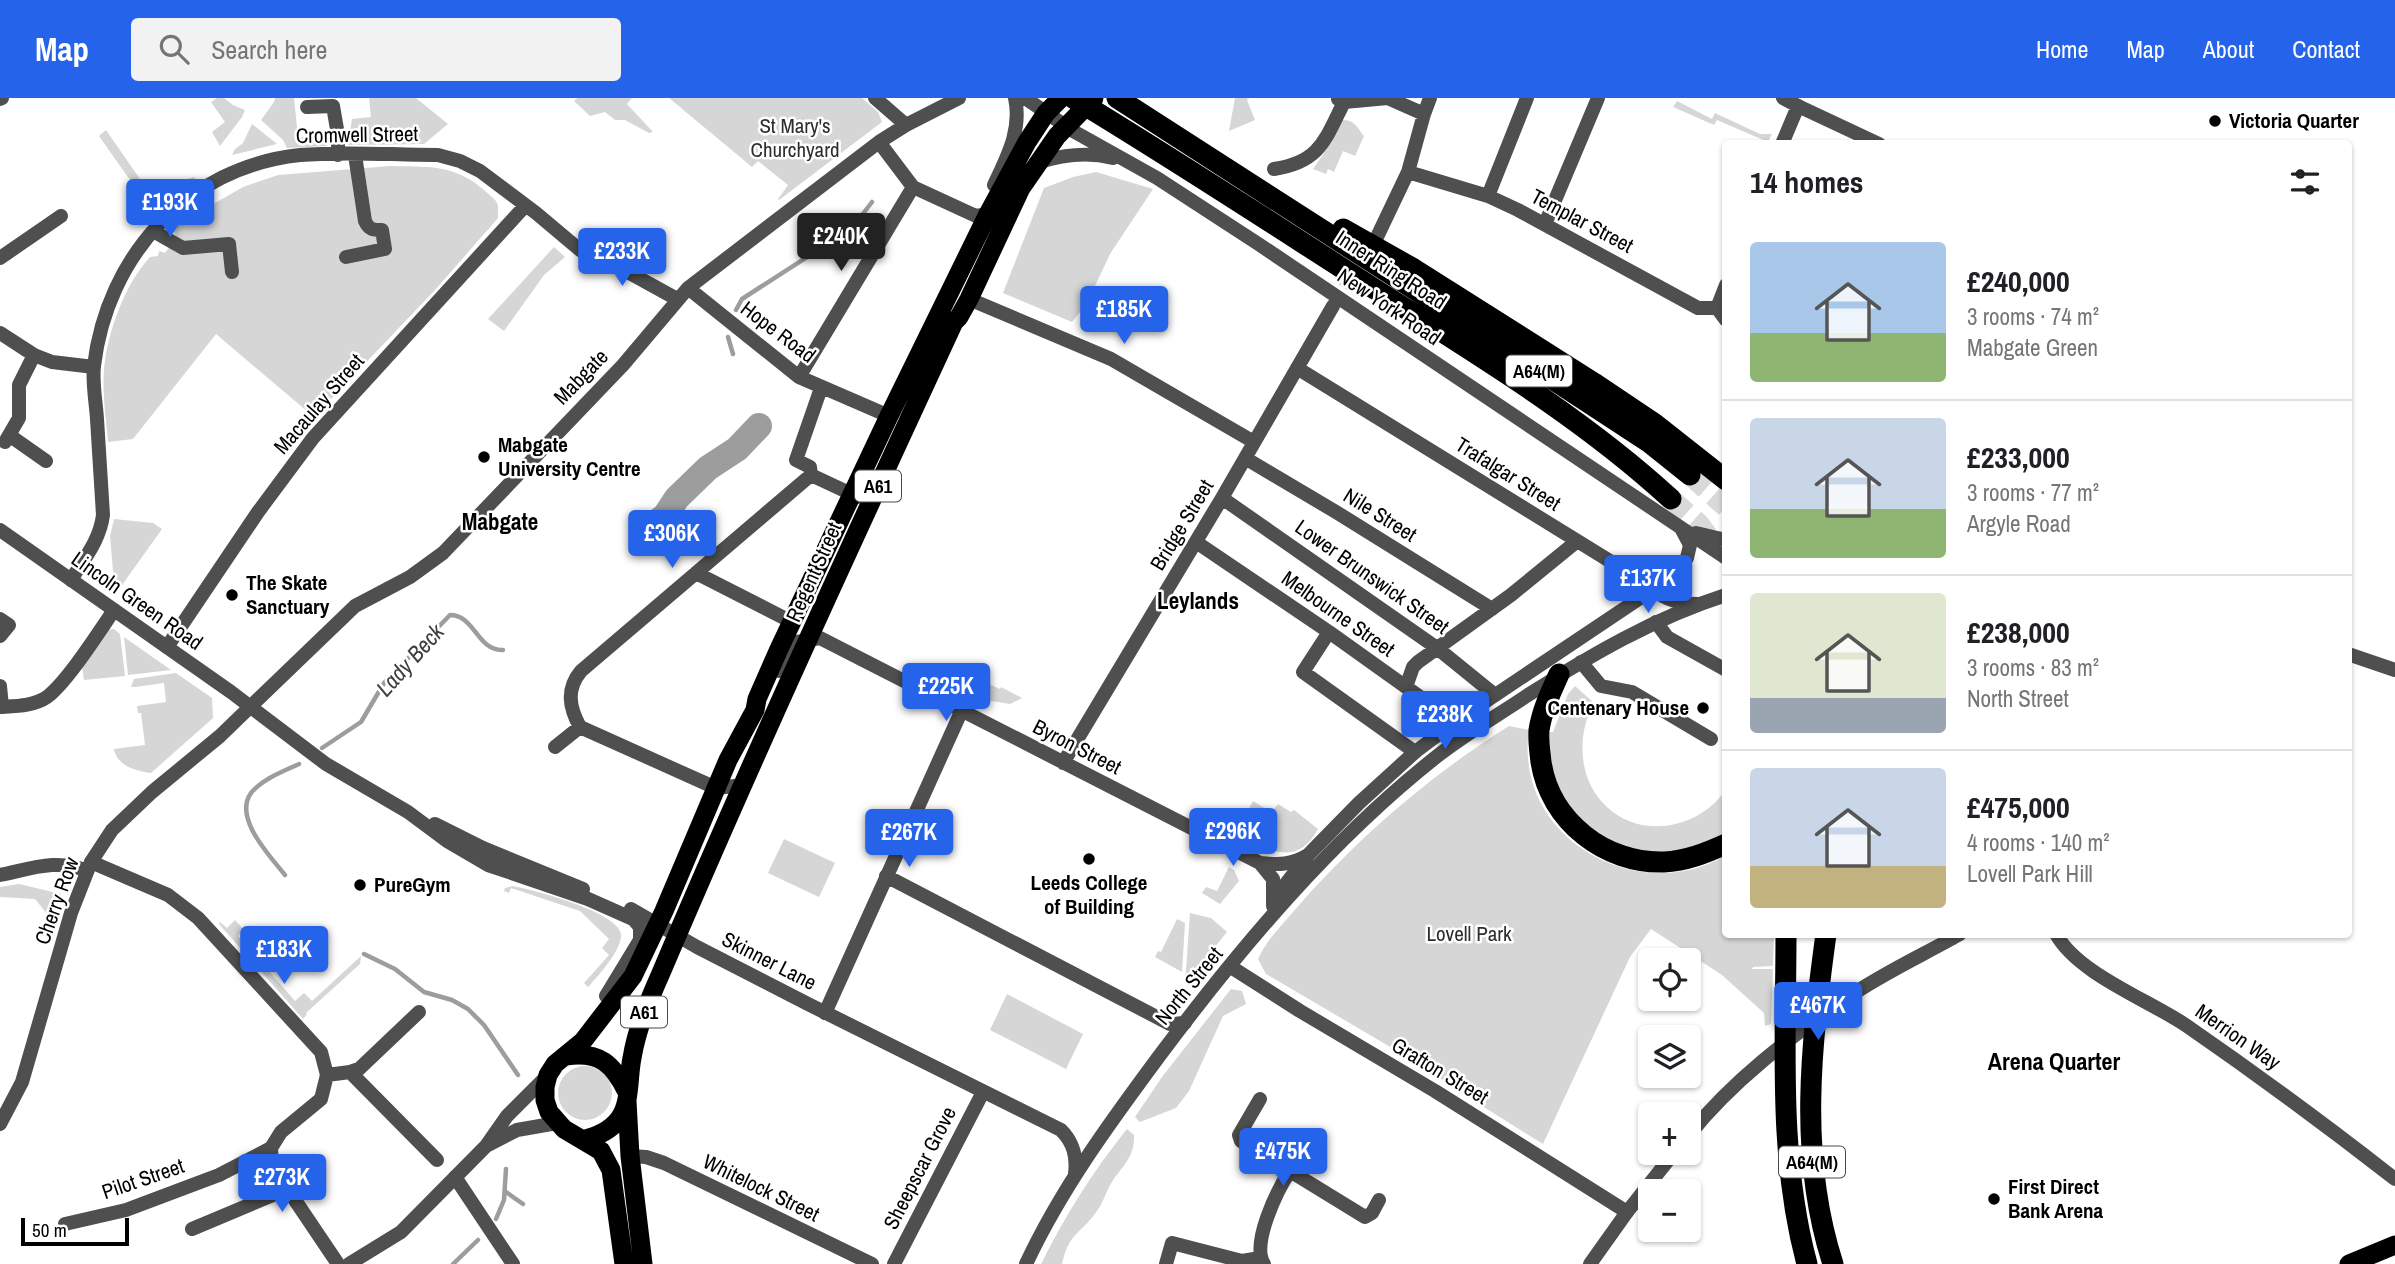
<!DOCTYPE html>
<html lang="en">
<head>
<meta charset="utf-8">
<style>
  :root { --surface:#fff; --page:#f2f2f2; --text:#202124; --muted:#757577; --line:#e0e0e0; --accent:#2563eb }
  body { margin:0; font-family:"Archivo Narrow",sans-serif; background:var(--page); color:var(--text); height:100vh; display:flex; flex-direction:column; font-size:26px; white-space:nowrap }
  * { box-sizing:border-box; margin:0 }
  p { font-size:23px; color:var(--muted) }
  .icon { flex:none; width:38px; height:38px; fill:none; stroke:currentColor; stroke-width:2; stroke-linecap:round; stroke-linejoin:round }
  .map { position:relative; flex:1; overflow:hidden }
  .details { position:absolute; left:1722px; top:42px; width:630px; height:798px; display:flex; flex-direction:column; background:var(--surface); border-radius:7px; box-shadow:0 2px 5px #0004 }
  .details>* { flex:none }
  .tools { position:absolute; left:1638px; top:850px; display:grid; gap:14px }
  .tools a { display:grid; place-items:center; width:63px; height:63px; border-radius:7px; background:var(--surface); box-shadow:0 2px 5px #0004; font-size:35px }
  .scale { position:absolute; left:21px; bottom:18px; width:108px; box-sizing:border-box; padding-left:7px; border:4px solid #000; border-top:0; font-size:19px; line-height:24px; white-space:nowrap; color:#000; -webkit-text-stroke:5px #fff; paint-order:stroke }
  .price { position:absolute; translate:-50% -60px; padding:0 16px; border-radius:7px; background:var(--accent); color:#fff; font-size:23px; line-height:46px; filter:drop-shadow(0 2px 4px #0008) }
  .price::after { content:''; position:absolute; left:50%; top:42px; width:21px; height:16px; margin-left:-10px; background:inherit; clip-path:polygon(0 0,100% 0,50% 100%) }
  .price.active { background:#222; color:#fff }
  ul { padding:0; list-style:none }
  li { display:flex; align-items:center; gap:21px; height:175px; padding:0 28px }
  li+li { border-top:2px solid var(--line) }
  li span { display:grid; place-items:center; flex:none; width:196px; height:140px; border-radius:7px; color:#555 }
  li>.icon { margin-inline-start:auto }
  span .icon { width:84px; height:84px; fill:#fffc; stroke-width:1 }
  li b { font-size:30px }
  h2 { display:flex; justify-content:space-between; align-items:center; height:84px; padding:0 28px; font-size:30px }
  header { display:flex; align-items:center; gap:42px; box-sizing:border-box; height:98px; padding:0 35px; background:var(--accent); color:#fff }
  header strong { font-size:33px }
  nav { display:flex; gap:38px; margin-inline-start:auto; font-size:24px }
  .search { width:490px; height:63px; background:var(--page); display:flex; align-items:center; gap:18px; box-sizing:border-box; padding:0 24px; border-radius:7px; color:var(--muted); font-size:26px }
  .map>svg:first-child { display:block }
  .green { fill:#d6d6d6 }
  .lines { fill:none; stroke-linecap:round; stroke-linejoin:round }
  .stream { stroke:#9d9d9d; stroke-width:4.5 }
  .river { stroke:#9d9d9d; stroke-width:26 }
  .minor-tunnel { stroke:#d9d9d9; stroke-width:14; stroke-dasharray:14 7; stroke-linecap:butt }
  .motorway-tunnel { stroke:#d9d9d9; stroke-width:21; stroke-dasharray:21 10; stroke-linecap:butt }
  .minor { stroke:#4f4f4f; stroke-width:14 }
  .tertiary { stroke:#4f4f4f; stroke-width:14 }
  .trunk { stroke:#000; stroke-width:19 }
  .motorway { stroke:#000; stroke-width:21 }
  .poi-dot { fill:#000; stroke:#fff; stroke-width:2.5 }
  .labels { text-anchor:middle; stroke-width:5; stroke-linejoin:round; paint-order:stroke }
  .shield { fill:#fff; stroke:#4c4c4c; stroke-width:2 }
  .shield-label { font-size:19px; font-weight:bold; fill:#000 }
  .poi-label { font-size:21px; font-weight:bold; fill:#000; stroke:#fff; text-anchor:start }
  .park-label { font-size:21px; fill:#2d2d2d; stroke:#fff }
  .street-label { font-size:21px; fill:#000; stroke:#fff }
  .neighbourhood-label { font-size:23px; font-weight:bold; fill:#000; stroke:#fff }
  .water-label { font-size:23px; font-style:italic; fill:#3e3e3e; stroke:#fff }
  .quarter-label { font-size:24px; font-weight:bold; fill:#000; stroke:#fff }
</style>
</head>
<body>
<header>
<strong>Map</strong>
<div class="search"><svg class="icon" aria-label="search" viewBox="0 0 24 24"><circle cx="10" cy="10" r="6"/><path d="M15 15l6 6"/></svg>Search here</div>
<nav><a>Home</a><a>Map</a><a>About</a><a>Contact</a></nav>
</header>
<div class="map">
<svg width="2395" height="1166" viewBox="0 0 2395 1166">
  <rect width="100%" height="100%" fill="#fff"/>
  <path class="green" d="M 217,0 L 224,0 L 233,7 L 245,12 L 242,19 L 220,48 L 212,34 L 225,24 L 211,4 Z
    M 275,0 L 294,0 L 298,39 L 317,38 L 317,31 L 320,31 L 327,48 L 287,50 L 283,42 L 261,22 L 274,4 Z
    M 369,0 L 416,0 L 448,26 L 424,46 L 348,47 L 352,21 L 371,19 Z
    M 577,0 L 632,0 L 627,6 L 653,34 L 649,35 L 625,22 L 615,22 L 605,14 L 590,18 L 574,3 Z
    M 669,0 L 862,0 L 878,14 L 882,24 L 779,102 L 778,101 L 788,87 L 758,63 L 752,69 Z
    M 1235,0 L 1249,0 L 1247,2 L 1255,22 L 1229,33 Z
    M 1677,3 L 1712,21 L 1715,15 L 1760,36 L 1772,36 L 1768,44 L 1717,22 L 1714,27 L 1673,9 Z
    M 1342,22 C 1355,21 1358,31 1364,38 L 1355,58 L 1343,53 L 1334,74 L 1328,71 L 1326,76 L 1313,71 L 1331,45 Z
    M 252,26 L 277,46 L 232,57 L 235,51 L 243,45 Z
    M 106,32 L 149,94 L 159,88 L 195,79 L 194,84 L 159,111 L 149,109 L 99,38 Z
    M 390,68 C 438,69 459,66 496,103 L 498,108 L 498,120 L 435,192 L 314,319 L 216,236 L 133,341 L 108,344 C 106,320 101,287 105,263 C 110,228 126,185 150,159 L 158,158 L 159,153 L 165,155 L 176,140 L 174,131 L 177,127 L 243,89 L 278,77 Z
    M 1096,74 L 1153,91 L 1110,156 L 1087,205 L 1072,224 L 1003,195 L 1044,90 L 1073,79 Z
    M 554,149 L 565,159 L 544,177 L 504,233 L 488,221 Z
    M 114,421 L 153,425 L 162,431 L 115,497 L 110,438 Z
    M 114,531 L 120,536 L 125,578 L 84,582 L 82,568 L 107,532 Z
    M 124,539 L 171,572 L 128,577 Z
    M 176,575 L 212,600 L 213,620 L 151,675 C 136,673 117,668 114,651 L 145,647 L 141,615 L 138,615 L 137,608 L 166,604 L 164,585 L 135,589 L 131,589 L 134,581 Z
    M 964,585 L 982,594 L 987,585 L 1000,591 L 1001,589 L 1022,600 L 1010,606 L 991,603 L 979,606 L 958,596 Z
    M 1575,588 L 1594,605 C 1576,637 1578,683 1607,709 C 1642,742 1699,730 1725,693 L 1725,739 L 1680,756 L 1623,751 L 1573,717 L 1552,678 L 1548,634 L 1553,634 L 1568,596 Z
    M 1509,628 L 1529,632 C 1513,739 1636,809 1725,758 L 1726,836 L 1774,837 L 1773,868 L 1753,869 L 1752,871 L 1773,871 L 1771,926 L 1765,928 L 1764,915 L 1722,877 L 1651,831 L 1630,859 L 1543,1046 L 1463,996 L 1421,967 L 1266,876 L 1258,861 C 1266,843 1280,829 1293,814 C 1355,742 1429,678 1509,628 Z
    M 1253,703 L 1271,714 L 1278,706 L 1291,714 L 1294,712 L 1318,731 C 1296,772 1266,750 1236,734 Z
    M 784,741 L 835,765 L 819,799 L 768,775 Z
    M 1229,769 L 1234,772 L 1239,783 L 1220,806 L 1202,795 L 1206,789 L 1217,793 Z
    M 19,786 L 61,796 L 55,819 L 52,822 L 35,801 L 0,799 L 0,789 Z
    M 513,788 C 533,792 625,815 621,839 C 619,855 599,877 588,889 L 584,885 L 609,857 L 602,850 L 609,841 L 580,813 L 511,790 L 509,795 L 504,793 L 505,790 Z
    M 1190,815 L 1211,820 L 1227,834 L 1185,886 Z
    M 1177,821 L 1185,825 L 1182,874 L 1155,859 L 1158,853 L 1161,854 Z
    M 235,822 L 244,832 L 238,838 L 295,903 L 304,895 L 312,903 L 361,858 L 360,866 L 306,915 L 307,916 L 303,921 L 219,826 L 220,824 L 227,830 Z
    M 1231,891 L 1242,893 L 1246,906 L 1223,918 L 1189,993 L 1176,1010 L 1140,1024 L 1135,1019 L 1162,979 Z
    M 1007,896 L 1083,936 L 1066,971 L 990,932 Z
    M558 995a27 27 0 1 1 54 0a27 27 0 1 1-54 0Z
    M 1127,1031 L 1134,1037 C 1135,1062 1120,1069 1109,1089 C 1105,1097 1102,1106 1097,1113 C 1081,1136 1069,1134 1062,1166 L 1041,1166 C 1065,1118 1093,1073 1127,1031 Z"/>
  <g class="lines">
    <path class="stream" d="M 736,212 L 742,201 L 852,130 L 872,104
      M 728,239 L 733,256
      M 322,650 L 361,624 L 384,585 L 450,517 C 475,517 477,553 503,552
      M 285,777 C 270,758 233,720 251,695 C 262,681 284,673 299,666
      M 364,856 L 395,871 L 424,894 L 452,902 L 468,911 L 484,927 L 518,977
      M 506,1094 L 523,1106
      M 496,1121 L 504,1102 L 506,1071
      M 453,1166 L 478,1142"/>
    <path class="river" d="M 654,426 L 665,418 L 677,400 L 708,370 L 737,351 L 759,328"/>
    <path class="minor-tunnel" d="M 1333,208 L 1357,171"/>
    <path class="motorway-tunnel" d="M 1690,377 L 1726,409
      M 1671,401 L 1699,426 L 1718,452"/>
    <path class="minor" d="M 875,0 L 906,27
      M 0,1 L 2,0
      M 1338,1 L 1344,4 L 1388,0 L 1424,16
      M 1798,8 L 1879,46
      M 307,9 L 333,8 L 338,37 L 338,57
      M 879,44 L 913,89 L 976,118 L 988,116
      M 1274,71 C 1320,64 1325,42 1344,4
      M 1408,74 L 1488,98 L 1518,112 L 1698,210 L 1717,210
      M 1488,98 L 1527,0
      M 1545,126 L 1598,0
      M 153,133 L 183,150 L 229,146 L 232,174
      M 1377,139 L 1408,74 L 1424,16 L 1430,0
      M 346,159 L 385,151 L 382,132 C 373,132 369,132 365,123 L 355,57
      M 0,160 L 61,118
      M 688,190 L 799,279 L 889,318
      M 969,201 L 1111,261 L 1254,344
      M 0,235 L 34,257 L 52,264 L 94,269
      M 1297,270 L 1639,481 C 1661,498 1670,506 1699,506
      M 799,279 L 913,89
      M 821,290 L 796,362 L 810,369 L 811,377 L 858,399
      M 9,337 L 46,363
      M 5,344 L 19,320 L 19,287 L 34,257
      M 1245,360 L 1336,414 L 1492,511
      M 1222,400 L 1437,550 L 1495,597
      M 1196,444 L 1329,534 L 1455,624
      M 696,475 L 792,524
      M 71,482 C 84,461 100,442 103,417 C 101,385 99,353 97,321 C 96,304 92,285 94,268 C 107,158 187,69 300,57 C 345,53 392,57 438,57 L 460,63 L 480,73 L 536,115 L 580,152 L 617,168 L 677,201
      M 0,521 L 9,527 L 0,538
      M 1656,524 L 1667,539 L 1726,572
      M 1329,534 L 1303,574 L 1415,654
      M 167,549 L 258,414 L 313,340 L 525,108
      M 1581,564 L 1601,588 L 1632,594 L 1711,641
      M 779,573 L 788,554 L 797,544 L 820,540 L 1260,765 C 1279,767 1291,767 1308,757
      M 0,588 L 2,609
      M 1406,589 L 1413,569 L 1418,564 L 1511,497 L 1576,444
      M 251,608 L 355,508 L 410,479 L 443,455 L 623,267 L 688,190 L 879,44 L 906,27 L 959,0
      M 0,609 C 16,608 34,608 47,599 C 67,584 99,534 114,512
      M 555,649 L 580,629
      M 1063,665 L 1222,400 L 1333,208
      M 744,687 L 716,690 L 580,629 C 569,609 566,591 581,573 L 811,377
      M 91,764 L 168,797 L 198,820 L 321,954 L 327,977 L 350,974 L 437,1062
      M 1260,765 L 1273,781 L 1273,808
      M 0,777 C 30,771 58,760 87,773
      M 886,778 L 1170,926 L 1185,925
      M 2056,836 C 2078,876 2149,902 2187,928 C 2258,977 2327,1028 2395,1081
      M 1231,869 L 1300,913 L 1435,993 L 1627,1114
      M 825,915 L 961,614
      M 350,974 L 359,971 L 419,914
      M 1260,1001 L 1239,1037 L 1241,1043 L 1365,1119 L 1372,1115 L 1379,1102
      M 271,1050 L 272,1068 L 338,1166
      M 630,1058 L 646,1059 L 664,1065 L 872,1166
      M 455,1079 L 513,1166
      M 65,1126 L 126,1112 L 219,1077 L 271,1050 L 281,1034 L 321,1001 L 327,977
      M 192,1131 L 287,1091
      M 894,1166 L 983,994
      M 1166,1166 L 1172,1145 L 1242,1163 L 1260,1160
      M 1264,1166 C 1251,1146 1277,1092 1290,1073"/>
    <path class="tertiary" d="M 1025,0 L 1073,33 L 1157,80 L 1260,147 L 1726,460
      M 1782,46 L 1798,8 L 1783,0
      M 1037,65 C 1061,57 1089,54 1113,60
      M 994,87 C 1007,59 1022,32 1015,0
      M 1726,187 L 1717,210 L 1726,222
      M 0,432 L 231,594 L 326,666 L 408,714 L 447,743 L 488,767 L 588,801 L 633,821 L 640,829 L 640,842 L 606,898
      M 1696,435 L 1726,442
      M 2348,556 L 2395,572
      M 435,726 L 483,750 L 583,791
      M 1273,802 L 1310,755 L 1359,705 L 1415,654 L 1455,624 L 1658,488 L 1687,460 L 1690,447 L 1682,432
      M 631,811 L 697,849 L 808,906 L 1061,1032 C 1074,1045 1077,1059 1075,1076
      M 0,1026 L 22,984 L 71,815 L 91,764 L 112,732 L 152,694 L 220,638 L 251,608
      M 1689,1037 C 1732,983 1790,939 1847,900 C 1883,875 1923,857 1960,836
      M 486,1048 L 517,1032 L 557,1025
      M 349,1166 L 401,1134 L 486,1048 L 507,1018 L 547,978
      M 1026,1166 C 1061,1091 1111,1023 1160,957 C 1241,849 1330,743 1436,659 C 1465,636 1497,618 1528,597 C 1591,557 1654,520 1726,497
      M 1590,1166 L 1627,1114 L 1674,1055"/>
    <path class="trunk" d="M 566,958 C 600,953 613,966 627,994
      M 627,1003 L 630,1058 L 643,1166
      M 583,1042 C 597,1038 610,1033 619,1021 C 631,1005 628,979 632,960 C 637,930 649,902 661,875 C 754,656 854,440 954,224 L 959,219 L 969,201 L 1021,90 L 1057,38 L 1094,0
      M 624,1166 L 611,1072 L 601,1053 L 564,1031 L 549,1014 L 545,1002 L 545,989 L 548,977 L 555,966 L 583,943 L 633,878 L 664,813 L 728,662 L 755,612 L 757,601 L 779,551 L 889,318 L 988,116 L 1027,44 L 1046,15 L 1061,0
      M 2349,1166 L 2395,1147"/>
    <path class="motorway" d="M 1073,0 C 1174,61 1273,126 1373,190 C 1475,255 1582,319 1671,401
      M 1117,0 L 1456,218 L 1650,345 L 1690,377
      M 1343,131 L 1414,171 L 1594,285 L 1655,326 L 1726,382
      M 1559,576 C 1551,594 1542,612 1539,632 C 1538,643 1540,654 1541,664 C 1550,723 1605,766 1664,764 C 1686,763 1706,755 1726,746
      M 1786,836 C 1786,946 1778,1059 1807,1166
      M 1826,836 C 1811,947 1798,1058 1833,1166"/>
  </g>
  <g class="poi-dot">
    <circle cx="2215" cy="23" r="7"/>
    <circle cx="484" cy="359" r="7"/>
    <circle cx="232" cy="497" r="7"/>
    <circle cx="1703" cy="610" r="7"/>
    <circle cx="1089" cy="761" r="7"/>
    <circle cx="360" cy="787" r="7"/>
    <circle cx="1994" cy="1101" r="7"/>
  </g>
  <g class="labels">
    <g class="shield">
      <rect x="1506" y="257.5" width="66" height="31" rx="5"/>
      <rect x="855" y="372.5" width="46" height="31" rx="5"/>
      <rect x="621" y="898.5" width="46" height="31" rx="5"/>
      <rect x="1779" y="1048.5" width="66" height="31" rx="5"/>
    </g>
    <g class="shield-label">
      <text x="1539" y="280">A64(M)</text>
      <text x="878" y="395">A61</text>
      <text x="644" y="921">A61</text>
      <text x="1812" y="1071">A64(M)</text>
    </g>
    <g class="poi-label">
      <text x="2229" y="30">Victoria Quarter</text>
      <text x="498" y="354">Mabgate<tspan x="498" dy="24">University Centre</tspan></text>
      <text x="246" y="492">The Skate<tspan x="246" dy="24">Sanctuary</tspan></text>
      <text x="1689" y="617" text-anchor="end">Centenary House</text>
      <text x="1089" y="792" text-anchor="middle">Leeds College<tspan x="1089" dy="24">of Building</tspan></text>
      <text x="374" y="794">PureGym</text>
      <text x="2008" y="1096">First Direct<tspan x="2008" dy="24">Bank Arena</tspan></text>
    </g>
    <g class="park-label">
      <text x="795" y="35">St Mary's<tspan x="795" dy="24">Churchyard</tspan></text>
      <text x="1469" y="843">Lovell Park</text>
    </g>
    <g class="street-label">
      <text transform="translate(357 37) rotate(-1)" y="7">Cromwell Street</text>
      <text transform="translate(1582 123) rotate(28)" y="7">Templar Street</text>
      <text transform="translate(1391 172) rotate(33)" y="7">Inner Ring Road</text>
      <text transform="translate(1389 209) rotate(34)" y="7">New York Road</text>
      <text transform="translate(778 234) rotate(37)" y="7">Hope Road</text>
      <text transform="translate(581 279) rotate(-46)" y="7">Mabgate</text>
      <text transform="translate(319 306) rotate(-49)" y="7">Macaulay Street</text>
      <text transform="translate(1508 376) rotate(32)" y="7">Trafalgar Street</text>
      <text transform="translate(1380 417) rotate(32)" y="7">Nile Street</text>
      <text transform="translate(1182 427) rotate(-59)" y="7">Bridge Street</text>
      <text transform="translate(814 474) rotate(-66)" y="7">Regent Street</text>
      <text transform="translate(1372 479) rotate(35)" y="7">Lower Brunswick Street</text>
      <text transform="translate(137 503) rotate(35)" y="7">Lincoln Green Road</text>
      <text transform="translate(1338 516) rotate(35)" y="7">Melbourne Street</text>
      <text transform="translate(1077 649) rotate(27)" y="7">Byron Street</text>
      <text transform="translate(57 803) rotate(-70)" y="7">Cherry Row</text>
      <text transform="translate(769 863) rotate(27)" y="7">Skinner Lane</text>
      <text transform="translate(1189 888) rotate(-51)" y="7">North Street</text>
      <text transform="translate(2238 939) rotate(35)" y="7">Merrion Way</text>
      <text transform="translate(1440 973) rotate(31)" y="7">Grafton Street</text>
      <text transform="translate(920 1070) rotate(-63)" y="7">Sheepscar Grove</text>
      <text transform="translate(143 1081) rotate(-19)" y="7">Pilot Street</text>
      <text transform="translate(761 1090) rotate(26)" y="7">Whitelock Street</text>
    </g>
    <g class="neighbourhood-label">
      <text x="500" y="432">Mabgate</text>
      <text x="1198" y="511">Leylands</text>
    </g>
    <g class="water-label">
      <text transform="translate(410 562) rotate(-48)" y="8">Lady Beck</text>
    </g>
    <g class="quarter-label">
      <text x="2054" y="972">Arena Quarter</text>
    </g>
  </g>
</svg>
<div class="tools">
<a><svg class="icon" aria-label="locate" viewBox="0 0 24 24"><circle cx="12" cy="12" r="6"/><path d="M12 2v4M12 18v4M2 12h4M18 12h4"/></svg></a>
<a><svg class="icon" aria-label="layers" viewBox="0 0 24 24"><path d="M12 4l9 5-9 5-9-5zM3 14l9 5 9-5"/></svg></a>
<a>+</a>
<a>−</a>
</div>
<div class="scale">50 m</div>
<b class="price" style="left:170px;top:141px">£193K</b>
<b class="price active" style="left:841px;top:175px">£240K</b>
<b class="price" style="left:622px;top:190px">£233K</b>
<b class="price" style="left:1124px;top:248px">£185K</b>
<b class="price" style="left:672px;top:472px">£306K</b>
<b class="price" style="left:1648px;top:517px">£137K</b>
<b class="price" style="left:946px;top:625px">£225K</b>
<b class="price" style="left:1445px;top:653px">£238K</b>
<b class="price" style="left:1233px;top:770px">£296K</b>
<b class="price" style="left:909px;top:771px">£267K</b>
<b class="price" style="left:284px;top:888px">£183K</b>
<b class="price" style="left:1818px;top:944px">£467K</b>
<b class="price" style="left:1283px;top:1090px">£475K</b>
<b class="price" style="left:282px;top:1116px">£273K</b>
<section class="details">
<h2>14 homes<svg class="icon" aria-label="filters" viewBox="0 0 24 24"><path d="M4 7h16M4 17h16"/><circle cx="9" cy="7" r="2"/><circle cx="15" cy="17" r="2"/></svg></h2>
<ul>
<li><span style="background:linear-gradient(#a9c7e8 65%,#8fb573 0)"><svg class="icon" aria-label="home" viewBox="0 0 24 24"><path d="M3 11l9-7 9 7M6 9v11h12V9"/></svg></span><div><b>£240,000</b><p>3 rooms · 74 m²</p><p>Mabgate Green</p></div></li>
<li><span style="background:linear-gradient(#c9d6e8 65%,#8fb573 0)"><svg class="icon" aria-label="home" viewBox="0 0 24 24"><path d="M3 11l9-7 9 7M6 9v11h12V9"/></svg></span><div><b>£233,000</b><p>3 rooms · 77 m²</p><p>Argyle Road</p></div></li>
<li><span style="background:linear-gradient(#dfe7d0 75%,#9aa5b1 0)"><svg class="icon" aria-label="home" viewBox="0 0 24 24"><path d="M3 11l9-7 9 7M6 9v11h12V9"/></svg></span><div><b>£238,000</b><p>3 rooms · 83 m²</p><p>North Street</p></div></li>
<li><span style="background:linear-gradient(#c9d6e8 70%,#c2b280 0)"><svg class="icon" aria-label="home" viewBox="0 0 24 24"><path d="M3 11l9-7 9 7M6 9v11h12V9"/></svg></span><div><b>£475,000</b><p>4 rooms · 140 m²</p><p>Lovell Park Hill</p></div></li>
</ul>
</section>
</div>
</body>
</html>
